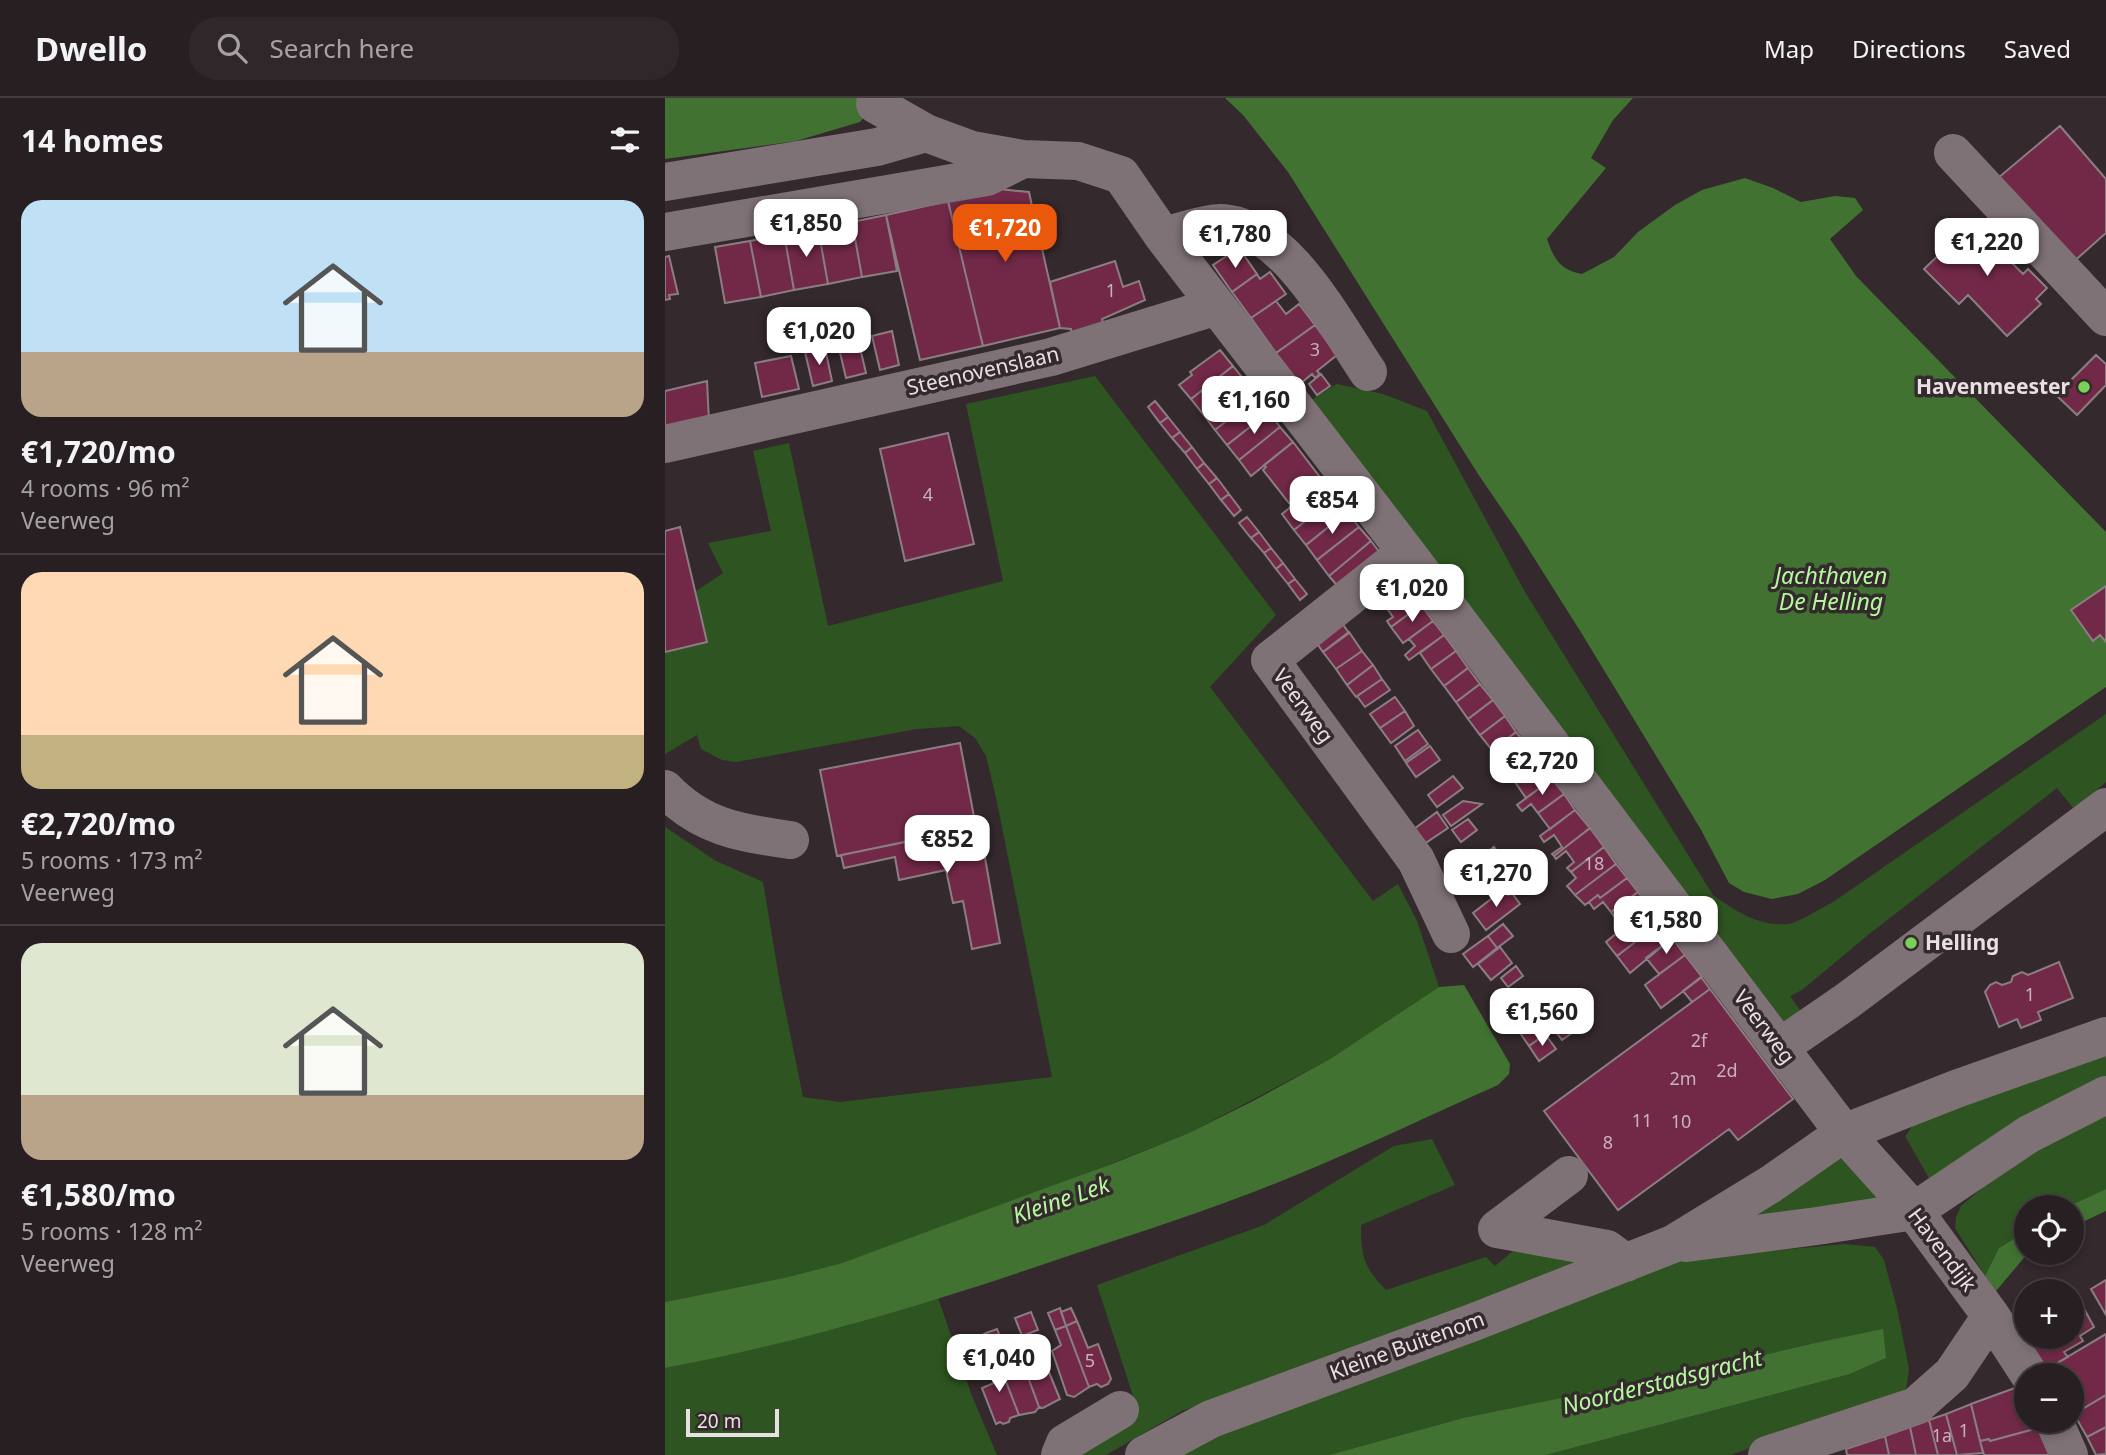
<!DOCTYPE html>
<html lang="en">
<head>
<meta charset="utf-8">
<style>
  :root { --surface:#271f22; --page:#2f272a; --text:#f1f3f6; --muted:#a4a2a5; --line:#433d40; --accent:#ea580c }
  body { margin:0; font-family:"Noto Sans",sans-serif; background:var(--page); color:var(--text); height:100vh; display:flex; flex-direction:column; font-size:26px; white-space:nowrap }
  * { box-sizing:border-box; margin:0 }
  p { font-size:23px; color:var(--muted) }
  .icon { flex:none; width:38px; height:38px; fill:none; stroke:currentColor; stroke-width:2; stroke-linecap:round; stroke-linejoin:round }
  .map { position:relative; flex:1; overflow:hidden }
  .details { display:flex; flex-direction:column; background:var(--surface); width:665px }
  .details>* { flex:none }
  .tools { position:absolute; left:1349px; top:1097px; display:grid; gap:14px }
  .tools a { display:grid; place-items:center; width:70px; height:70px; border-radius:50%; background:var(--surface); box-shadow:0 4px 10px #0003,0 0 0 2px var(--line); font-size:35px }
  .scale { position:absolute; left:21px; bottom:18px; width:93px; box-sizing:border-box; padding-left:7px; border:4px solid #e8e0e3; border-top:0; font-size:19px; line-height:24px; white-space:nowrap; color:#e8e0e3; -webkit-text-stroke:5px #34292d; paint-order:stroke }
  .price { position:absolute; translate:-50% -60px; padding:0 16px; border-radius:14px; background:#fff; color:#222; font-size:23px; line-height:46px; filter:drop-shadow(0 2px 4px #0008) }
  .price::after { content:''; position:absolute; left:50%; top:42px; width:21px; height:16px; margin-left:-10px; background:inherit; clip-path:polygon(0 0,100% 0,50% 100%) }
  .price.active { background:var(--accent); color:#fff }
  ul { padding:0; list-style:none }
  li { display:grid; align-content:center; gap:14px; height:371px; padding:0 21px }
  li+li { border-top:2px solid var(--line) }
  li span { display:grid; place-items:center; height:217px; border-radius:21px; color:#555 }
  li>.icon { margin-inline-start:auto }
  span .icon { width:126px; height:126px; fill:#fffc; stroke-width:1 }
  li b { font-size:30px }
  h2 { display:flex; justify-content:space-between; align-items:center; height:84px; padding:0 21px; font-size:30px }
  header { display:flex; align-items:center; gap:42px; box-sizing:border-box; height:98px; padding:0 35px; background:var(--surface); border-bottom:2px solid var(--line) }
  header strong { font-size:33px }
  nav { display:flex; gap:38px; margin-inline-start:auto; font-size:24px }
  .search { width:490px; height:63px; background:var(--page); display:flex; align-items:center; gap:18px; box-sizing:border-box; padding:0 24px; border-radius:28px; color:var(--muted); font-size:26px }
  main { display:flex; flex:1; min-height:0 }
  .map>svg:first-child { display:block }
  .green { fill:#2e5521 }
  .water { fill:#427232 }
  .building { fill:#722947; stroke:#8b7e82; stroke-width:2 }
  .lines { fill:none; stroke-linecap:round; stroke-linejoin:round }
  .minor { stroke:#7f7276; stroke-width:38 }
  .poi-dot { fill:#78d259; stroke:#34292d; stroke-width:2.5 }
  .labels { text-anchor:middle; stroke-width:7; stroke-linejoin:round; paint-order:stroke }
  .number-label { font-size:18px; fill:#cab2bc }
  .street-label { font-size:21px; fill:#e8e0e3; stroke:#34292d }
  .poi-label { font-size:21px; font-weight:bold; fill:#e8e0e3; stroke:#34292d; text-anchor:end }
  .water-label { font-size:23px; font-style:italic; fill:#b4f99e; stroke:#34292d }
</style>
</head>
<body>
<header>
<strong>Dwello</strong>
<div class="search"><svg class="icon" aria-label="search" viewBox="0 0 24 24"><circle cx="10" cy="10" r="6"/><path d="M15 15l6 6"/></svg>Search here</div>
<nav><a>Map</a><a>Directions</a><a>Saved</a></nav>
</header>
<main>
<section class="details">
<h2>14 homes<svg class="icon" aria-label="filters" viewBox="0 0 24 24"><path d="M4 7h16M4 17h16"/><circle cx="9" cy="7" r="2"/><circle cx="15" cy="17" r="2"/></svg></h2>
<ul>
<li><span style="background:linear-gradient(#bfe0f5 70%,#b9a48a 0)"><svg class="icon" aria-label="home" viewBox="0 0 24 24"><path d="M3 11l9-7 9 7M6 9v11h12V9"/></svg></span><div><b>€1,720/mo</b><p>4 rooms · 96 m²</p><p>Veerweg</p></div></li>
<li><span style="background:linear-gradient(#ffd9b3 75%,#c2b280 0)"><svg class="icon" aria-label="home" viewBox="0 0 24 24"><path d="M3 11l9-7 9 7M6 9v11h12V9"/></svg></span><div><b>€2,720/mo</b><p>5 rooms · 173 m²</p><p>Veerweg</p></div></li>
<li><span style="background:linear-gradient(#dfe7d0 70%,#b9a48a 0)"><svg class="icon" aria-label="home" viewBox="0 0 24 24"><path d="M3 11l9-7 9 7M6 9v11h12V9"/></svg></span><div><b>€1,580/mo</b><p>5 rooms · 128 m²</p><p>Veerweg</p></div></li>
</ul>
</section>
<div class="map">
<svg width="1441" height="1357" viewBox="0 0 1441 1357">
  <rect width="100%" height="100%" fill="#34292d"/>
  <path class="green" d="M 430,278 L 611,517 L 545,589 L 708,803 L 733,786 L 752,823 L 774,889 L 665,961 L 524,1035 L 367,1097 L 177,1165 L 123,1179 L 0,1204 L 0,729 L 51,763 L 98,784 L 115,886 L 138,999 L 175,1004 L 387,979 L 332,704 L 321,658 L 310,640 L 294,628 L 252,631 L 71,664 L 57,662 L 36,651 L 32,637 L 0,656 L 0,514 L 58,475 L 43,445 L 106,433 L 88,353 L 124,345 L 163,528 L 338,483 L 301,306 Z
    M 672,286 L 718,296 L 762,313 L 860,494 L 1048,797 C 1070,813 1095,829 1123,826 C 1135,824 1156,810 1168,804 L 1441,616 L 1441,684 L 1409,711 L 1392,690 L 1203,837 L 1137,892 L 1125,898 L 1140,919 L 1132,926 L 1114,924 L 646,302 Z
    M 1441,946 L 1441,985 L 1264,1080 L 1241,1040 L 1241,1037 L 1248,1027 Z
    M 1441,1013 L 1441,1091 L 1402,1109 L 1362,1110 L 1361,1133 L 1334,1150 L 1320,1178 L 1290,1130 L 1291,1119 L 1296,1108 L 1366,1048 Z
    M 767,1041 L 790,1087 L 696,1127 C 696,1158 699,1170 721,1192 L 821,1159 L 830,1168 L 854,1148 L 906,1154 L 912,1169 L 796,1209 L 517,1313 L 441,1357 L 409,1357 L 473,1313 L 432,1187 L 599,1127 L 729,1048 Z
    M 1175,1046 L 1218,1101 L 1074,1124 Z
    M 1179,1146 L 1210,1149 L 1219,1162 L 1232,1210 L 1244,1271 L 1241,1293 L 1188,1315 L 1065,1357 L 881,1357 L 1185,1276 L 1221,1260 L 1146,1246 L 1033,1272 L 798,1320 L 664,1357 L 494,1357 L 1013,1162 Z
    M 273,1200 L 307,1298 L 332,1357 L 0,1357 L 0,1270 L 181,1228 Z"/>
  <path class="water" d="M 0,0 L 215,0 L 195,24 L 131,43 L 0,61 Z
    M 560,0 L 968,0 L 948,22 L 926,60 L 941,70 L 882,141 C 889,161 895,172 917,176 L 949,159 L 973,134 L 1010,107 L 1037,92 L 1080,80 L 1108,90 L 1136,104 L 1170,98 L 1190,100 L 1198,112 L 1165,141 L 1191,178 L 1441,434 L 1441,589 L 1160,782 L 1133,796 L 1107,801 L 1079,794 L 1064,785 L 1035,730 L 917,536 L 852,433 L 813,376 L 623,74 L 578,17 Z
    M 799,887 L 845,966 L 844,976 L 833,987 C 758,1020 685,1056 609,1086 C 544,1112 476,1134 409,1156 C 275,1202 139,1244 0,1270 L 0,1204 L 123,1179 L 177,1165 L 452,1064 L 524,1035 L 590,1002 L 665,961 L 774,889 Z
    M 1441,1091 L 1441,1113 L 1407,1129 L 1407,1110 L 1402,1109 Z
    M 1361,1133 L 1362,1155 L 1363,1155 L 1331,1193 L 1320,1178 L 1334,1150 Z
    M 1218,1231 L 1221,1260 L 1185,1276 L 881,1357 L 664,1357 L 798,1320 L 1033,1272 L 1146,1246 Z"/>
  <path class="building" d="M 1395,28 L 1441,81 L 1441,135 L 1406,166 L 1333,80 Z
    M 334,91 L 364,94 L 368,113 L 375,109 L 386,132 L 373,133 L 395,230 L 318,248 L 283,103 Z
    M 283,103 L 318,248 L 255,262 L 221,117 Z
    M 221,117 L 232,173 L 197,179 L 187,124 Z
    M 187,124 L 197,179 L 163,186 L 153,130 Z
    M 1325,128 L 1348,152 L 1341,159 L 1358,176 L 1363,171 L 1382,190 L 1371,201 L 1376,206 L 1342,238 L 1303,197 L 1294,206 L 1259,171 L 1302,130 L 1312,140 Z
    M 153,130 L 163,186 L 129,192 L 119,136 Z
    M 119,136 L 129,192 L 96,199 L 85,143 Z
    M 85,143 L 96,199 L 60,205 L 50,149 Z
    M 574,150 L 592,176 L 567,194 L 548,167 Z
    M 4,158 L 13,196 L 4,197 L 5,201 L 0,202 L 0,159 Z
    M 450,163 L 458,189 L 474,183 L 480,202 L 437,221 L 438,225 L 407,236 L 406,231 L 395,230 L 385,184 Z
    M 605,174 L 621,196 L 586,220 L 567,194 L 592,176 L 595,181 Z
    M 611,203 L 621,216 L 634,206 L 650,227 L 611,255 L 586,220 Z
    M 650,227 L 672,257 L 652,273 L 655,276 L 650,280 L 647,276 L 635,286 L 611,255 Z
    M 227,233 L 234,267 L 215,272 L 207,238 Z
    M 193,241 L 201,275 L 181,280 L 173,246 Z
    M 160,250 L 167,283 L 148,288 L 140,254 Z
    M 555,252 L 568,268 L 526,301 L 514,287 L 527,277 L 525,274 Z
    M 1431,257 L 1441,266 L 1441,287 L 1412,317 L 1391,297 Z
    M 126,258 L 134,291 L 97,299 L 90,265 Z
    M 568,268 L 580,283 L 538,316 L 526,301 Z
    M 656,276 L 665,288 L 652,297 L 644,286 Z
    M 42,283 L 44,323 L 0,334 L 0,293 Z
    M 580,283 L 592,299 L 550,332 L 538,316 Z
    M 592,299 L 604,314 L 562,347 L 550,332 Z
    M 490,303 L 503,319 L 495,325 L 483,309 Z
    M 604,314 L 615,329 L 574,362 L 562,347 Z
    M 503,319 L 515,334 L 507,340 L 495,325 Z
    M 615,329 L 628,344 L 586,378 L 574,362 Z
    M 515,334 L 527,349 L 520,355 L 507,340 Z
    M 283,335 L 309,446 L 240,463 L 215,351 Z
    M 628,344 L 658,383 L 630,406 L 628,404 L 624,405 L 598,372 L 601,369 L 599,367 Z
    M 527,349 L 539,365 L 532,371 L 520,355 Z
    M 539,365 L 552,380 L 544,386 L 532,371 Z
    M 552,380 L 564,396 L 556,402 L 544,386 Z
    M 658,383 L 671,399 L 629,432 L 617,416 Z
    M 564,396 L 576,412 L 569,418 L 556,402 Z
    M 671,399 L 682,414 L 641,447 L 629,432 Z
    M 682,414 L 694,429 L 652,462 L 641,447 Z
    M 582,419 L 594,434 L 586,440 L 574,425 Z
    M 15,429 L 42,544 L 0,554 L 0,433 Z
    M 694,429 L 706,443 L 664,478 L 652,462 Z
    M 594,434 L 606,450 L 599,455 L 586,440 Z
    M 706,443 L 719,460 L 677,493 L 664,478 Z
    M 606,450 L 618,465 L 611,471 L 599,455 Z
    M 618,465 L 630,481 L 623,486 L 611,471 Z
    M 731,474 L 744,492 L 721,509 L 711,497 Z
    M 630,481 L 642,496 L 635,502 L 623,486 Z
    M 1441,488 L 1441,544 L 1435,537 L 1428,543 L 1406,512 Z
    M 744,492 L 756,507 L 726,529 L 722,523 L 728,519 L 721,509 Z
    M 756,507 L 768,523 L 738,545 L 726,529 Z
    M 671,517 L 684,535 L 658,554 L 646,537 Z
    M 768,523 L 779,537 L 744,562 L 740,557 L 750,548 L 744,541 Z
    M 684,534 L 697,553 L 671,571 L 658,554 Z
    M 779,537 L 791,553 L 766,571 L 755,555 Z
    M 697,553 L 708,567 L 682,587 L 671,571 Z
    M 791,553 L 803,570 L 779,588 L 766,571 Z
    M 708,567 L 717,581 L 691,599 L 682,587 Z
    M 803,570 L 815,586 L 791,604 L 779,588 Z
    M 717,581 L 725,592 L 700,609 L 692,598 Z
    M 815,586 L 828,602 L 803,621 L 791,604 Z
    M 730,599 L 740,613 L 715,630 L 705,616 Z
    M 828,602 L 840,618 L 815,637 L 803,621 Z
    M 740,613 L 749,628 L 726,645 L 715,630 Z
    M 840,618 L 851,634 L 827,652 L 815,637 Z
    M 753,632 L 763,646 L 740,663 L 730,648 Z
    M 851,634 L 865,651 L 839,670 L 827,652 Z
    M 295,645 L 311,729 L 172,758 L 155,672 Z
    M 765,648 L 775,662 L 751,679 L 741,665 Z
    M 865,651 L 875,666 L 850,684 L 839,670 Z
    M 875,666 L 887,681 L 861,700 L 850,684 Z
    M 788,678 L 798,690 L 772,709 L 763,697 Z
    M 887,681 L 899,696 L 873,715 L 866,706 L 857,713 L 852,707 Z
    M 899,696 L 910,712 L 885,731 L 873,715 Z
    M 798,703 L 817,706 L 786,728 L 778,717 Z
    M 910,712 L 925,730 L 889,758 L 887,756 L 897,749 L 889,737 L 879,744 L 875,738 Z
    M 772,714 L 783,730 L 759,746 L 749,731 Z
    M 803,721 L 812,732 L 796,744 L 787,732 Z
    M 310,730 L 312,738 L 316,737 L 335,845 L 307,851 L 298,803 L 288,805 L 281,772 L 234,782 L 230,759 L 179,770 L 176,757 Z
    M 925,730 L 939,749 L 906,774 L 902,770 L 909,764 L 901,753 L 891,761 L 889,758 Z
    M 829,749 L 841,765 L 823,779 L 811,763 Z
    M 939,749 L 951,766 L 910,797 L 902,788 L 911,780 L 906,774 Z
    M 951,766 L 962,780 L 935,800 L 933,797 L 920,807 L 910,797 Z
    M 962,780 L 973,794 L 946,814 L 938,804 L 929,811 L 924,804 L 933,797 L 935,800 Z
    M 839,791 L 843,797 L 847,795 L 855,806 L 821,832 L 808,815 Z
    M 973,794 L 984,809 L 957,829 L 946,814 Z
    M 984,809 L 996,824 L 952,858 L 941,844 Z
    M 996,824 L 1007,840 L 965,875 L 952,858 Z
    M 838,826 L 848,838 L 832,850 L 823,838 Z
    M 823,838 L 832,850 L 808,869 L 798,856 Z
    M 1007,840 L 1020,857 L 994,876 L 981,860 Z
    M 835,849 L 847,865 L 826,882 L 813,866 Z
    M 1020,857 L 1037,879 L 996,910 L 980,887 Z
    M 1394,864 L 1408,900 L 1373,914 L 1376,922 L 1356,930 L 1352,921 L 1334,929 L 1320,894 L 1325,887 L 1331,884 L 1337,887 L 1346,884 L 1348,878 L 1357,874 L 1363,877 Z
    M 851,868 L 858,878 L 843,889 L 836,880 Z
    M 1036,879 L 1045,891 L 1027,904 L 1018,893 Z
    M 1045,891 L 1128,1001 L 1073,1042 L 1064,1031 L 953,1112 L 879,1013 Z
    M 868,896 L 879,912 L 853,932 L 841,915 Z
    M 879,912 L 891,929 L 864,948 L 853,932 Z
    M 908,916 L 917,928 L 897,942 L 888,930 Z
    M 880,936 L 891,951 L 874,963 L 864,948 Z
    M 1441,1182 L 1441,1217 L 1426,1191 Z
    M 1417,1207 L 1429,1229 L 1415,1238 L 1418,1243 L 1399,1254 L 1403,1259 L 1382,1271 L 1357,1232 L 1362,1229 L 1362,1239 L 1407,1239 L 1407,1214 Z
    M 395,1210 L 401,1228 L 390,1232 L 383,1215 Z
    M 406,1210 L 412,1223 L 401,1228 L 396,1214 Z
    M 366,1214 L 373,1232 L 357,1238 L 350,1220 Z
    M 412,1223 L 423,1250 L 433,1246 L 446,1281 L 443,1286 L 436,1289 L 432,1286 L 424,1289 L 401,1228 Z
    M 401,1228 L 424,1289 L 409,1299 L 402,1297 L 387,1253 L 396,1247 L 390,1232 Z
    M 332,1231 L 340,1251 L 330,1255 L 321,1235 Z
    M 321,1235 L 331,1258 L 320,1262 L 311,1240 Z
    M 1441,1236 L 1441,1297 L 1409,1316 L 1407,1313 L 1407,1278 L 1386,1278 L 1382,1271 Z
    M 370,1240 L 395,1301 L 378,1310 L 374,1309 L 356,1260 L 365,1256 L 360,1244 Z
    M 340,1251 L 345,1264 L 356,1260 L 374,1309 L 370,1314 L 354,1317 L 330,1255 Z
    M 331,1258 L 354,1317 L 345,1320 L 344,1324 L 338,1326 L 335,1324 L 331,1326 L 317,1290 L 329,1285 L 320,1262 Z
    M 1358,1287 L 1362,1295 L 1362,1323 L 1374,1323 L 1377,1329 L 1325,1343 L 1324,1341 L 1315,1343 L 1306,1306 Z
    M 1441,1297 L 1441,1329 L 1422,1339 L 1409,1316 Z
    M 1306,1306 L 1318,1355 L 1292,1357 L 1281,1316 Z
    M 1281,1316 L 1292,1357 L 1273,1357 L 1264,1322 Z
    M 1264,1322 L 1273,1357 L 1251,1357 L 1245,1329 Z
    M 1245,1329 L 1251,1357 L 1224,1357 L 1220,1338 Z
    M 1377,1329 L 1390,1357 L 1319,1357 L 1315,1343 L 1324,1341 L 1325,1343 Z
    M 1441,1329 L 1441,1356 L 1431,1357 L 1422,1339 Z
    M 1220,1338 L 1224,1357 L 1182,1357 L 1181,1351 Z"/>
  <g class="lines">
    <path class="minor" d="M 210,6 L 261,35 L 307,52 L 358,61 L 413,63 L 456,77 L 498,138 L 741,454 L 1179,1035 L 1249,1113 L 1326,1218 L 1365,1278
      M 1288,55 L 1441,219
      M 0,84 L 212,49 L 261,35
      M 0,134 L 322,79 L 358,61
      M 498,138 C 516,134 538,125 556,125 C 620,127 671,227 703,274
      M 0,346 L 386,259 L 552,208
      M 741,454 L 605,562 L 751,762 L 786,836
      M 0,691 C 36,729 75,735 125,742
      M 1115,949 L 1182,903 L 1441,709
      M 904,1077 L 832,1131 L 942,1151 L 961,1165
      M 1021,1145 L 1152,1128 L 1249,1113 L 1364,1036 L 1441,997
      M 1389,1323 L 1404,1357
      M 395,1357 L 400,1345 L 455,1312
      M 479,1357 L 546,1321 L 809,1224 L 1008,1146 L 1106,1086 L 1179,1035 L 1291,991 L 1441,938
      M 1102,1357 L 1251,1308 L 1287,1276 L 1326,1218"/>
  </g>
  <g class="poi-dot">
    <circle cx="1419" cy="289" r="7"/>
    <circle cx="1246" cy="845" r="7"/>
  </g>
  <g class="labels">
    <g class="number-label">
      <text x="446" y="199">1</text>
      <text x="650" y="258">3</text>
      <text x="263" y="403">4</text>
      <text x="929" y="772">18</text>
      <text x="1365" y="903">1</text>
      <text x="1034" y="949">2f</text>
      <text x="1062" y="979">2d</text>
      <text x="1018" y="987">2m</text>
      <text x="977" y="1029">11</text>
      <text x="1016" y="1030">10</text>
      <text x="943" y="1051">8</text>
      <text x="425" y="1269">5</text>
      <text x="1299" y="1339">1</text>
      <text x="1277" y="1344">1a</text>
    </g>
    <g class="street-label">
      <text transform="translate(318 273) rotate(-13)" y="7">Steenovenslaan</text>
      <text transform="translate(638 608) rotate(54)" y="7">Veerweg</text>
      <text transform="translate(1099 929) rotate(53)" y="7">Veerweg</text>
      <text transform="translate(1277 1152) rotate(53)" y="7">Havendijk</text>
      <text transform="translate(742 1248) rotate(-20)" y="7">Kleine Buitenom</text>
    </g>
    <g class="poi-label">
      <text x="1405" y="296">Havenmeester</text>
      <text x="1260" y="852" text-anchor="start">Helling</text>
    </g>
    <g class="water-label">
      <text x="1166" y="486">Jachthaven<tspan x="1166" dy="26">De Helling</tspan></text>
      <text transform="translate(396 1102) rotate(-19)" y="8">Kleine Lek</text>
      <text transform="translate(997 1284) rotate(-14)" y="8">Noorderstadsgracht</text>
    </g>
  </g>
</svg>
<div class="tools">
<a><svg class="icon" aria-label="locate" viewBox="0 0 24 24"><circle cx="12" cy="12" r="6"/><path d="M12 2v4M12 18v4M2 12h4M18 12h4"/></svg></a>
<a>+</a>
<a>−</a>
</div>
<div class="scale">20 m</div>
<b class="price" style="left:141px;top:161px">€1,850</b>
<b class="price active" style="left:340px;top:166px">€1,720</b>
<b class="price" style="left:570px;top:172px">€1,780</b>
<b class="price" style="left:1322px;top:180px">€1,220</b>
<b class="price" style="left:154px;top:269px">€1,020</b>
<b class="price" style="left:589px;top:338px">€1,160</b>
<b class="price" style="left:667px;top:438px">€854</b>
<b class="price" style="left:747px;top:526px">€1,020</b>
<b class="price" style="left:877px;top:699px">€2,720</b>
<b class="price" style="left:282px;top:777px">€852</b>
<b class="price" style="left:831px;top:811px">€1,270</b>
<b class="price" style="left:1001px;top:858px">€1,580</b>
<b class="price" style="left:877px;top:950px">€1,560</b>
<b class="price" style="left:334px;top:1296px">€1,040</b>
</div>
</main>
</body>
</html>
